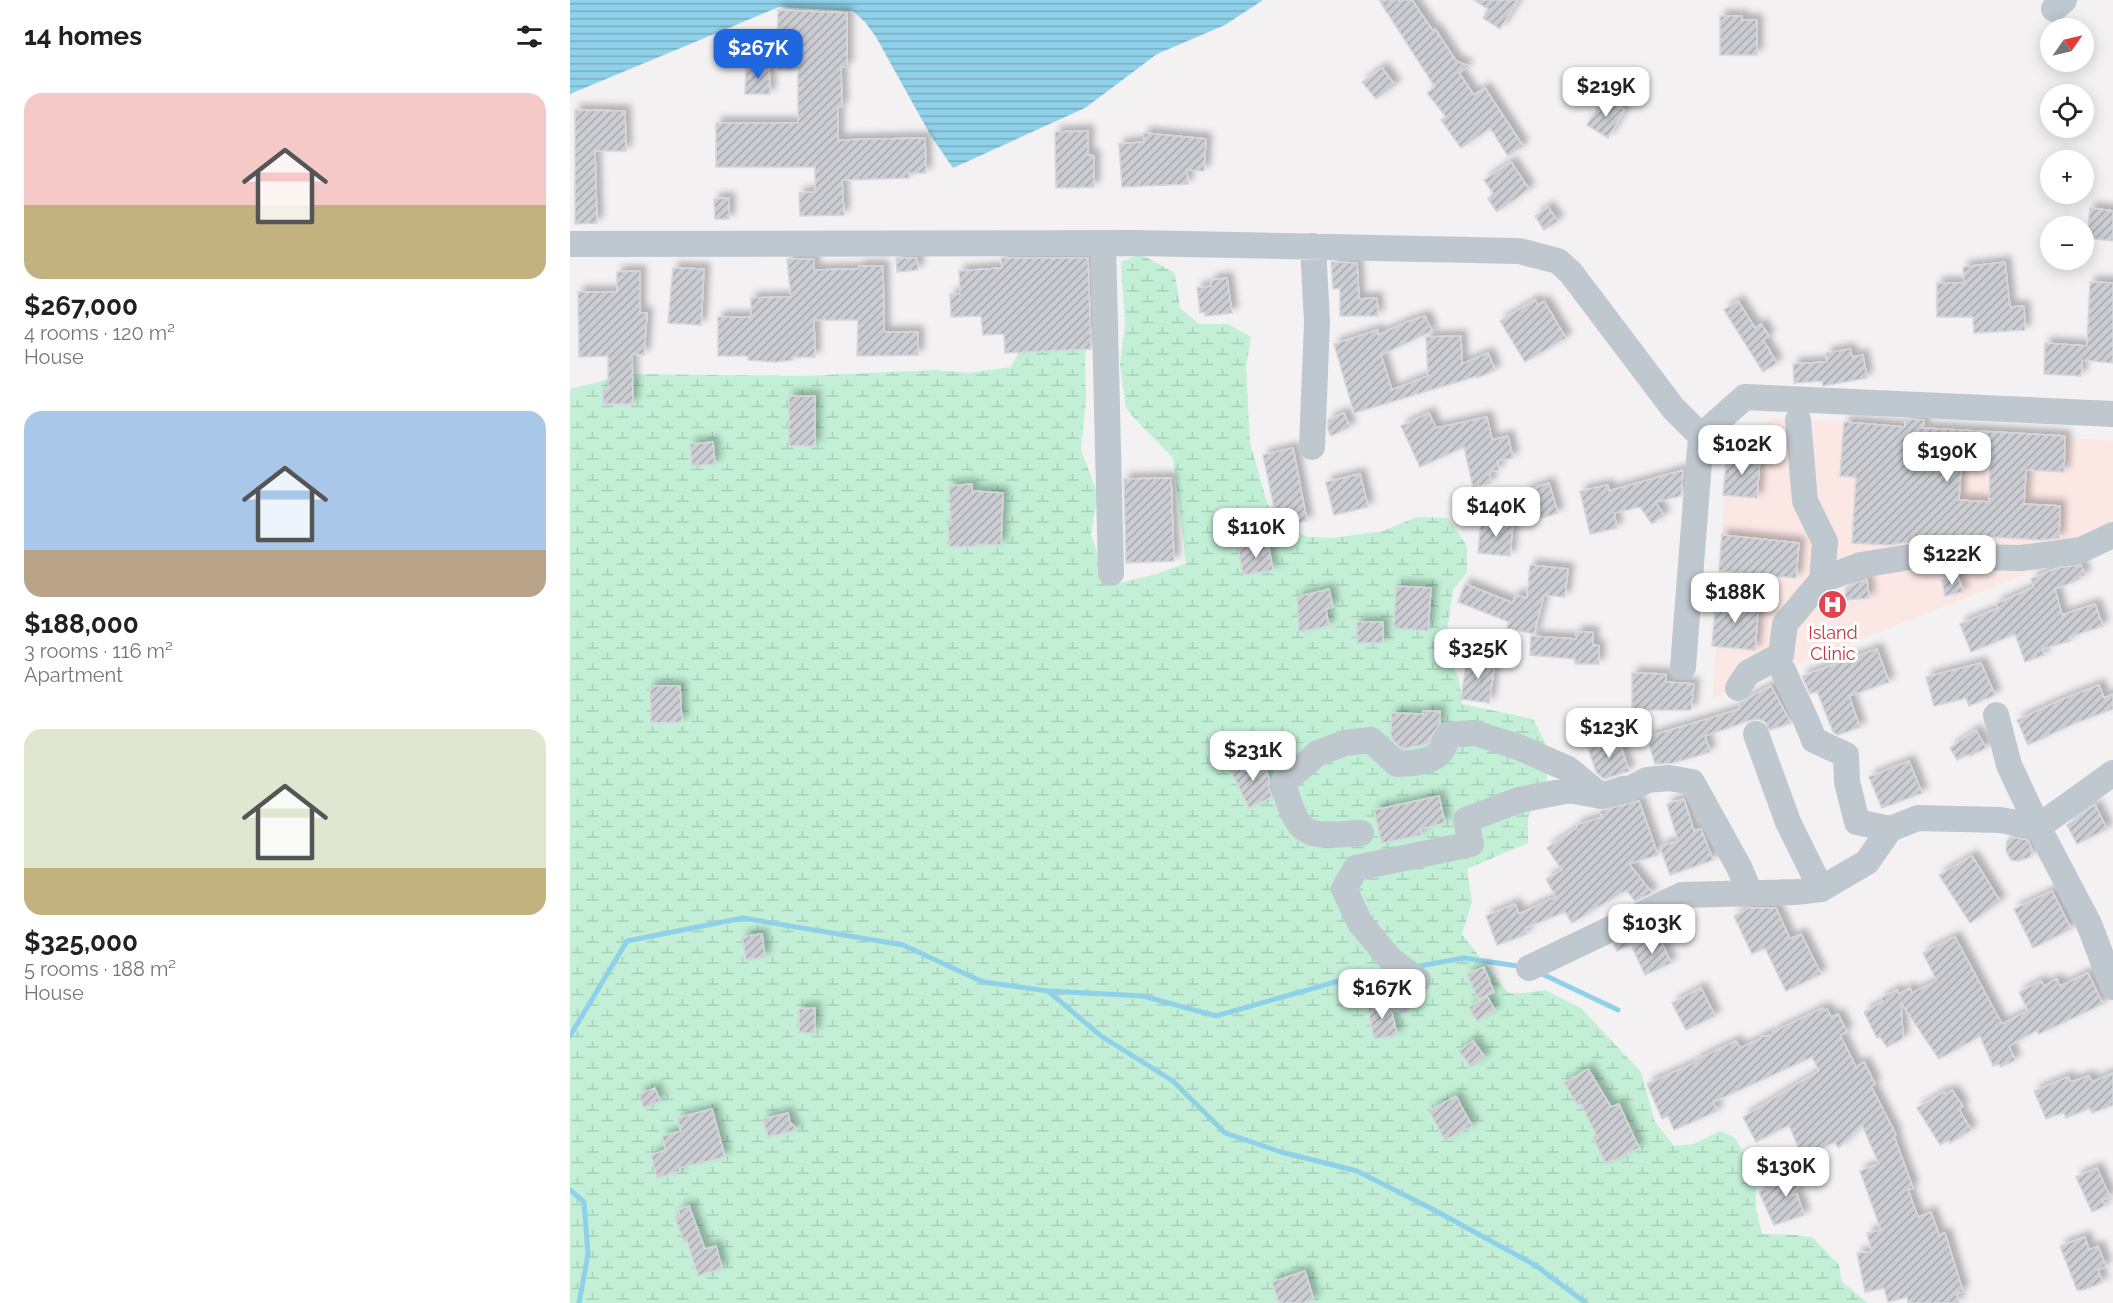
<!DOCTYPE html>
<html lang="en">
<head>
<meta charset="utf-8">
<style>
  :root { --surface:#fff; --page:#f2f2f2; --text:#202124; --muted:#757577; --accent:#1f66df }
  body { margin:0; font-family:Raleway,sans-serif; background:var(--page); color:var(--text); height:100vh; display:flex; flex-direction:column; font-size:22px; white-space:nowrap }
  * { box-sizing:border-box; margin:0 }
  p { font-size:20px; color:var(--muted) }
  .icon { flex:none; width:33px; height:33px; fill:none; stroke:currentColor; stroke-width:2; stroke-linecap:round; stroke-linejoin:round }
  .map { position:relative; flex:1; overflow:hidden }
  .details { display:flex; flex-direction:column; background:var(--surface); width:570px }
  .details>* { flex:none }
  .needle { width:39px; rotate:56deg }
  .controls { position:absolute; left:1470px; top:18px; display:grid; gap:12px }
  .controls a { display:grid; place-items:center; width:54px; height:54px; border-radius:50%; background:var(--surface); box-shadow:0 3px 15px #0003; font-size:30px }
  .price { position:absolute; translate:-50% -51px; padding:0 14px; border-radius:12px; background:#fff; color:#222; font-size:20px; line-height:39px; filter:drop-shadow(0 2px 3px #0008) }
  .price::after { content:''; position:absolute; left:50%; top:36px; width:18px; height:14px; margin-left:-9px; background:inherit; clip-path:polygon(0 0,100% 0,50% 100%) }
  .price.active { background:var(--accent); color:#fff }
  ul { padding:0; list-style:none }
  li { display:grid; align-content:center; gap:12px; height:318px; padding:0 24px }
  li span { display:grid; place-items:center; height:186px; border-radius:18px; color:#555 }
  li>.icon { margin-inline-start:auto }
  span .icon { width:108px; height:108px; fill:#fffc; stroke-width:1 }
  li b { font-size:26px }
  h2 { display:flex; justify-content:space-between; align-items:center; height:72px; padding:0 24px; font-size:26px }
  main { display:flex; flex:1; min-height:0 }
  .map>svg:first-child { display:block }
  .medical { fill:#fbe7e4 }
  .wetland { fill:url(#wetland-marsh) }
  .water { fill:url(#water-rules) }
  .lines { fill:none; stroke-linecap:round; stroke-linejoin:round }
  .stream { stroke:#90d1ea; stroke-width:5 }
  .building { fill:url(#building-hatch); stroke:#d5d7dc; stroke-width:1.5; fill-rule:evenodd; filter:url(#shadow) }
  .minor { stroke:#bfc7cf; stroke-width:26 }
  .labels { text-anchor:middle; stroke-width:6; stroke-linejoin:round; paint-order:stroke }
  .health-label { font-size:18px; fill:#be3a42; stroke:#fff }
</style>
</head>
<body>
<main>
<section class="details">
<h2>14 homes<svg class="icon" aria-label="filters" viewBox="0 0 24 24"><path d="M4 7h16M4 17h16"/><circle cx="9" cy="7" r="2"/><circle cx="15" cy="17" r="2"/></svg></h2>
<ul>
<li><span style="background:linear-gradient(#f6c9c9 60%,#c2b280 0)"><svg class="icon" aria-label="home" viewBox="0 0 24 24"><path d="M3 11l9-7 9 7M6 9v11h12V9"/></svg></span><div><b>$267,000</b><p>4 rooms · 120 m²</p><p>House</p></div></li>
<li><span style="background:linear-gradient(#a9c7e8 75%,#b9a48a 0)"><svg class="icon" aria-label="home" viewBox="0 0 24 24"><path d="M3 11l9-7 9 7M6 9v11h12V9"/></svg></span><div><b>$188,000</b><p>3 rooms · 116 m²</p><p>Apartment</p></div></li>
<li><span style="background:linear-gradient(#dfe7d0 75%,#c2b280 0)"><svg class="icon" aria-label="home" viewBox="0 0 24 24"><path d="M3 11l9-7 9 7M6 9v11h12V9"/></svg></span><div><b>$325,000</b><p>5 rooms · 188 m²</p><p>House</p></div></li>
</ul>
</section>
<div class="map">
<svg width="1543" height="1303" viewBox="0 0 1543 1303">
  <defs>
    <pattern id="wetland-marsh" width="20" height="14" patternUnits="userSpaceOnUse" patternTransform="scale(1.5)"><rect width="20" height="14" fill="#c2efd6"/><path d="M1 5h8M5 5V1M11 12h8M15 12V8" fill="none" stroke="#a8cfba"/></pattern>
    <pattern id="water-rules" width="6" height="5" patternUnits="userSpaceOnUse" patternTransform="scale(1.5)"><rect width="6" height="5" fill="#90d1ea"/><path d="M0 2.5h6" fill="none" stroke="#78acc1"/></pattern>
    <pattern id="building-hatch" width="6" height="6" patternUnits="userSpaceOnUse" patternTransform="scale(1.5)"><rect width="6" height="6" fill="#cbcdd3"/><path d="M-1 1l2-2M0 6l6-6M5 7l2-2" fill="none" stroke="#a7a9ae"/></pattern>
    <filter id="shadow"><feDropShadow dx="5.5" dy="-5.5" stdDeviation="3" flood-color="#0004"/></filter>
  </defs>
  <rect width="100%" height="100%" fill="#f3f1f1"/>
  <path class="medical" d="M 1204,418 L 1543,441 L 1543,539 L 1143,698 L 1157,453 Z"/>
  <path class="wetland" d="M 570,254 L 605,273 L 610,308 L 629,324 L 658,324 L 681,337 L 676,368 L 680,443 L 696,499 L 705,522 L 738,537 L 762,538 L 813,531 L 847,517 L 878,518 L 897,546 L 897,572 L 883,590 L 874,652 L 889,678 L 892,704 L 963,719 L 976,744 L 977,779 L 968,794 L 958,818 L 958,843 L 897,869 L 902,902 L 892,934 L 938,993 L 956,993 L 975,990 L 1011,1008 L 1071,1072 L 1085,1122 L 1104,1146 L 1124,1144 L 1150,1131 L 1164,1137 L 1186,1173 L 1186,1209 L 1192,1234 L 1226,1235 L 1243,1238 L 1269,1265 L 1272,1282 L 1298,1303 L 0,1303 L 0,389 L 61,374 L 234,376 L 366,370 L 398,373 L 441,367 L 449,352 L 461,309 L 478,268 L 510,258 L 519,282 L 515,366 L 516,400 L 511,450 L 528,495 L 521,534 L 538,586 L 587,574 L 616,563 L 603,458 L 566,420 L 556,408 L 550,365 L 555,324 L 551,262 Z"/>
  <path class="water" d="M 0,0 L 693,0 L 655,25 L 587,54 L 515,108 L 383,168 L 361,136 L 306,37 L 295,22 L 283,11 L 209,7 L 0,94 Z"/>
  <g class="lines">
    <path class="stream" d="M 844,967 L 894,958 L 954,967
      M 968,972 L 1048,1010
      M 478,991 L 573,996 L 646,1016 L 786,976 L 820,971
      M 0,1036 L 57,941 L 173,918 L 333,945 L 413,982 L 478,991 L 531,1036 L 603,1081 L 655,1133 L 711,1152 L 787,1171 L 864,1210 L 965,1265 L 1016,1303
      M 0,1190 L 14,1202 L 18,1254 L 9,1303"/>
  </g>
  <path class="building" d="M 809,0 L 842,0 L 863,31 L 865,29 L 886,61 L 898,66 L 889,73 L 904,95 L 915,88 L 953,146 L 938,156 L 920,128 L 891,148 L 871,120 L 876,117 L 857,93 L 865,87 Z
    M 904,0 L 948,0 L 930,29 L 913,18 L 918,9 Z
    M 208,10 L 277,13 L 277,67 L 271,67 L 272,107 L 268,107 L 268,140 L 355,138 L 356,173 L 339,173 L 339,178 L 272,180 L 274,215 L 230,216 L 229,193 L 245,192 L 245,167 L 146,167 L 146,123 L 228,123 L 228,70 L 207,70 Z
    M 1150,16 L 1172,16 L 1172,20 L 1187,20 L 1187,55 L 1150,55 Z
    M 176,66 L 199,66 L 200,94 L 175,94 Z
    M 812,68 L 825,85 L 806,99 L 792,82 Z
    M 1034,97 L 1055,110 L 1038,138 L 1017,125 Z
    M 5,110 L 55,111 L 56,151 L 25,151 L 27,223 L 5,224 Z
    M 518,131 L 518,155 L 524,156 L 524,187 L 486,188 L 485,132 Z
    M 574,133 L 636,139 L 634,171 L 617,170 L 618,184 L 552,187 L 549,144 L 574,142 Z
    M 941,162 L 959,189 L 927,212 L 918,199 L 923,193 L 914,180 Z
    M 159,198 L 159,219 L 145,219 L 144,199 Z
    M 978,207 L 988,221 L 974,230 L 965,216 Z
    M 1520,208 L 1543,211 L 1543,241 L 1517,238 Z
    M 326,258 L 347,258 L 348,270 L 327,272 Z
    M 431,258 L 518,258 L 521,349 L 435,353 L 434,334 L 413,335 L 411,316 L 381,317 L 380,294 L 390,294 L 389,271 L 432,268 Z
    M 217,259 L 244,259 L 244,270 L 289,269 L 289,266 L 313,266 L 314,332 L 348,332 L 348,355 L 287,356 L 288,320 L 244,320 L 245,357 L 223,357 L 223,360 L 205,362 L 178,360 L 178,356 L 148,356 L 148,317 L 181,317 L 181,298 L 221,297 Z
    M 761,262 L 787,263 L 789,299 L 807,298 L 808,316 L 770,316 L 770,288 L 763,289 Z
    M 1435,262 L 1440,307 L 1454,306 L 1455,330 L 1404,333 L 1403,317 L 1367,317 L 1367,283 L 1394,283 L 1393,267 Z
    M 103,268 L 134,269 L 131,325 L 98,323 Z
    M 70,271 L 70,313 L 77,313 L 74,355 L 62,354 L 63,404 L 33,404 L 33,389 L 38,389 L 38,356 L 9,357 L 8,292 L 47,292 L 47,272 Z
    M 657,278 L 662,313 L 635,316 L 635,312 L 630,313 L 627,288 L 641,286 L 641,280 Z
    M 1520,282 L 1543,283 L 1543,363 L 1512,360 L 1511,376 L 1474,374 L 1475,343 L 1517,346 Z
    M 965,300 L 968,305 L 974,301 L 996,338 L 955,362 L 930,321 Z
    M 1168,301 L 1185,328 L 1191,324 L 1199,336 L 1193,340 L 1207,363 L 1193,372 L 1154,310 Z
    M 855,316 L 862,331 L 811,355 L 822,390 L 858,376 L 856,337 L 891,336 L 892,364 L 918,353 L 925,370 L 907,378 L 907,376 L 784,413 L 764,344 L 808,330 L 808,335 L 837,322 Z
    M 1280,349 L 1282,357 L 1293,355 L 1297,378 L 1253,386 L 1252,381 L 1224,383 L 1223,364 L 1257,362 L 1256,353 Z
    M 219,396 L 245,396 L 245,446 L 219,446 Z
    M 774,413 L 780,427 L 761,436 L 758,430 L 758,420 Z
    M 859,413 L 866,428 L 917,417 L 922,440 L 938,436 L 943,458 L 927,461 L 929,470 L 919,472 L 921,483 L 903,487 L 894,447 L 850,467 L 831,426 Z
    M 1335,419 L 1354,420 L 1353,428 L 1495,436 L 1494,472 L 1456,470 L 1454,504 L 1490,506 L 1489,538 L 1472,540 L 1390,535 L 1390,542 L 1346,541 L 1318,545 L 1282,543 L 1286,477 L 1270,476 L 1274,422 L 1335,427 ZM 1391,467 L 1420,468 L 1419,502 L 1389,500 Z
    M 143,442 L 145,464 L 122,466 L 120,444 Z
    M 723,448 L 737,521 L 702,527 L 700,508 L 704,507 L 693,455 Z
    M 1157,453 L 1190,457 L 1187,498 L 1153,495 Z
    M 1113,470 L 1111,496 L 1085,502 L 1094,515 L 1082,524 L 1070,507 L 1044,513 L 1047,528 L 1020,534 L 1010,491 L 1038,485 L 1039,491 Z
    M 790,474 L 798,507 L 764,515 L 756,482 Z
    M 601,478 L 604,561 L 556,563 L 554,479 Z
    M 979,483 L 988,513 L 964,520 L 955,491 Z
    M 402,484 L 402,491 L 433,493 L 431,545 L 406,544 L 406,546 L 379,547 L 378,523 L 381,523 L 379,486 Z
    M 911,520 L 943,522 L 940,556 L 908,553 Z
    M 1152,535 L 1229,543 L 1226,578 L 1149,571 Z
    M 698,543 L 703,570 L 673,575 L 668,548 Z
    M 960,565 L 998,569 L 995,597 L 974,595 L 964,634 L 937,628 L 939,622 L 888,602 L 895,584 L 943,603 L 945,595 L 957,598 Z
    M 1511,565 L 1515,575 L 1509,577 L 1510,579 L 1485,589 L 1492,615 L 1525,604 L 1533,626 L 1499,637 L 1500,641 L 1472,649 L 1474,655 L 1455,662 L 1445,634 L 1401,652 L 1390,624 L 1429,608 L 1426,604 L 1464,587 L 1461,579 L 1487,568 Z
    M 1388,576 L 1393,592 L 1375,596 L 1372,580 Z
    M 1297,579 L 1299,598 L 1275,600 L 1276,587 Z
    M 826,586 L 861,588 L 858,631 L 824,628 Z
    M 759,589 L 763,607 L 756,609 L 759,626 L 729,632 L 727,597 Z
    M 1146,598 L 1189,602 L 1185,650 L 1142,646 Z
    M 787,622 L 813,622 L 813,643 L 787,643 Z
    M 1006,632 L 1023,632 L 1023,645 L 1029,646 L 1029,664 L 1005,664 L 1005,659 L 960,655 L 961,636 L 1006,639 Z
    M 1307,649 L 1319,682 L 1279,696 L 1290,727 L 1268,735 L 1263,732 L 1247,691 L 1240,694 L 1232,676 Z
    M 897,658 L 925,662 L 919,703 L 891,699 Z
    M 1411,663 L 1425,695 L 1399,706 L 1396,698 L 1364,706 L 1356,677 Z
    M 1062,673 L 1096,674 L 1096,682 L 1124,684 L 1121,710 L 1062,710 Z
    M 1529,685 L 1534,698 L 1543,694 L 1543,709 L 1503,724 L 1458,745 L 1447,720 L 1493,699 Z
    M 80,686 L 110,686 L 112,722 L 81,723 Z
    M 1201,686 L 1221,723 L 1200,730 L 1195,722 L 1189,719 L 1181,720 L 1135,736 L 1140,752 L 1103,763 L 1085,764 L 1077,737 L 1170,709 L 1169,703 Z
    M 853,711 L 870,711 L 870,723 L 857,744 L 832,749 L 821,738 L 822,713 L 853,714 Z
    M 1406,730 L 1416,748 L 1400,756 L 1399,754 L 1387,760 L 1380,748 Z
    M 1048,738 L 1059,771 L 1034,779 L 1026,772 L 1018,748 Z
    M 690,757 L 699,778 L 699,787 L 702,797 L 679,808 L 661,771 Z
    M 1339,761 L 1352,793 L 1312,808 L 1299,777 Z
    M 869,796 L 875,823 L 850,829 L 851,835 L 812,843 L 804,810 Z
    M 1114,799 L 1124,831 L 1131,829 L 1143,860 L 1100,875 L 1090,847 L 1108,841 L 1097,804 Z
    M 1069,801 L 1088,855 L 1059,864 L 1082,893 L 1065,901 L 1056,890 L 1002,923 L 995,912 L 955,928 L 957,934 L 927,945 L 916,916 L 945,904 L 949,914 L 986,897 L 976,879 L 992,870 L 977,848 L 1007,828 L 1007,825 L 1032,817 L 1030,811 Z
    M 1525,805 L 1537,829 L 1507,844 L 1497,825 Z
    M 1441,837 L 1458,840 L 1462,850 L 1460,857 L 1449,861 L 1441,860 L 1436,851 L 1437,841 Z
    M 1402,856 L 1430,901 L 1400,923 L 1369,875 Z
    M 1482,891 L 1501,929 L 1463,948 L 1444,909 Z
    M 1179,908 L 1206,908 L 1220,939 L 1231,934 L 1251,974 L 1216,991 L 1195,948 L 1182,954 L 1164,916 Z
    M 1068,933 L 1071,940 L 1047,951 L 1044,944 Z
    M 192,934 L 195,957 L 176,960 L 172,937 Z
    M 1088,935 L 1101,963 L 1075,975 L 1062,947 Z
    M 1385,937 L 1432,1024 L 1458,1011 L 1449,992 L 1471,981 L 1474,986 L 1487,979 L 1490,986 L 1518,973 L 1533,1004 L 1469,1034 L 1467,1030 L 1439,1046 L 1445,1060 L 1431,1067 L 1429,1064 L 1423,1066 L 1410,1036 L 1369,1059 L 1331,1003 L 1333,1038 L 1317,1047 L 1310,1037 L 1307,1038 L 1294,1012 L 1313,1002 L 1311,998 L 1327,990 L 1329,994 L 1340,988 L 1342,993 L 1367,981 L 1353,953 Z
    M 914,967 L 924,992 L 908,999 L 897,974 Z
    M 1131,988 L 1145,1016 L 1116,1030 L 1102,1003 Z
    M 917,996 L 925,1010 L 907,1021 L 899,1007 Z
    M 815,1000 L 816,1005 L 822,1012 L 827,1035 L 804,1039 L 797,1004 Z
    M 245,1008 L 245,1033 L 229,1033 L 229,1009 Z
    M 1253,1008 L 1255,1011 L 1257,1009 L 1261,1017 L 1268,1014 L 1277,1032 L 1270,1035 L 1286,1067 L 1294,1062 L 1305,1084 L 1301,1086 L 1326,1135 L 1324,1136 L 1343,1188 L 1338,1190 L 1348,1217 L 1361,1212 L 1369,1235 L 1375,1233 L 1393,1292 L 1386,1293 L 1389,1303 L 1338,1303 L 1337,1297 L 1318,1302 L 1314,1288 L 1295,1292 L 1287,1253 L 1302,1252 L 1297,1233 L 1311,1230 L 1290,1171 L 1309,1164 L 1292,1125 L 1269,1148 L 1264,1142 L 1233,1159 L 1219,1125 L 1186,1142 L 1173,1117 L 1249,1071 L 1242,1057 L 1143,1102 L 1147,1111 L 1104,1130 L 1098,1116 L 1092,1119 L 1077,1084 L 1127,1062 L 1126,1060 L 1166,1041 L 1170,1048 L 1190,1039 L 1191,1037 L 1202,1035 L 1203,1032 Z
    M 903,1041 L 915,1057 L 901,1067 L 889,1051 Z
    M 1018,1069 L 1041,1107 L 1049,1104 L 1069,1148 L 1036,1164 L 1023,1137 L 1026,1135 L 1011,1104 L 1008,1106 L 994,1083 Z
    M 1543,1073 L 1543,1105 L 1522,1113 L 1520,1108 L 1496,1118 L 1494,1112 L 1476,1119 L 1464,1091 L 1498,1077 L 1501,1082 L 1519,1076 L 1522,1082 Z
    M 85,1088 L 90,1101 L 74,1108 L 69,1094 Z
    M 1382,1090 L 1393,1106 L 1389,1109 L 1401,1130 L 1380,1143 L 1379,1140 L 1370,1145 L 1347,1108 L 1374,1092 L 1376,1094 Z
    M 886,1096 L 902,1126 L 875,1140 L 859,1111 Z
    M 142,1109 L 155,1157 L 109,1168 L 110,1171 L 87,1178 L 81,1155 L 96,1150 L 92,1136 L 111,1131 L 107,1118 Z
    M 218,1113 L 220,1122 L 227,1130 L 198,1137 L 193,1119 Z
    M 1249,1164 L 1251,1166 L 1218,1197 L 1227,1194 L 1234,1215 L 1204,1225 L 1189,1192 Z
    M 1527,1168 L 1540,1197 L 1532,1200 L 1535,1206 L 1522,1212 L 1506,1177 Z
    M 119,1206 L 135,1249 L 146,1246 L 152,1268 L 128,1276 L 117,1241 L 114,1242 L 105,1217 L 110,1216 L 108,1210 Z
    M 1515,1237 L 1519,1250 L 1528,1246 L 1536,1266 L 1528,1270 L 1533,1282 L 1513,1290 L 1507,1290 L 1490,1246 Z
    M 735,1271 L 744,1300 L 734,1303 L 709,1303 L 702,1282 Z"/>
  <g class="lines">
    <path class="minor" d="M 1484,9 L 1494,0
      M 0,244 L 565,243 L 949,251 L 988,261 L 1001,273 L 1103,408 L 1131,436
      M 533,244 L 541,573
      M 1228,420 L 1235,501 L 1255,542 L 1252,580
      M 742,447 L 747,322 L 743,246
      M 1113,667 L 1131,436 L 1175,397 L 1543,414
      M 1213,670 C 1223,694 1235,715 1244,740 L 1276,755 L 1277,782 L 1287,822 L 1320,829
      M 1168,688 L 1178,673 L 1211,655 L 1215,624 L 1252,580 L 1291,565 L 1346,556 L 1451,558 L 1511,550 L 1543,535
      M 1426,715 L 1439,765 L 1468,827 L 1543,773
      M 1186,734 L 1218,822 L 1251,889
      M 791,833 C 736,836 729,841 713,783 L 748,753 L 775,743 L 801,740 L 827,764 C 851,762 872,764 878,735 L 905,733 L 948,747 L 998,769 L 1029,794
      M 959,968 L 1112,895 L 1226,892 L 1251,889 L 1297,862 L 1320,829 L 1348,818 L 1430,820 L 1468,827 L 1519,924 L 1543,987
      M 830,1000 L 848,980 L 821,960 L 790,923 L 774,889 L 786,868 L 901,844 L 896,820 L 949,800 L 1000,790 L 1031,796 L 1053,789 L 1062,788 L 1077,780 L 1099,778 L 1122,782 L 1169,867 L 1180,893"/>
  </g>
  <defs>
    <symbol id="hospital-disc" viewBox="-11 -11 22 22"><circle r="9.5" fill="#e0444e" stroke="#fff"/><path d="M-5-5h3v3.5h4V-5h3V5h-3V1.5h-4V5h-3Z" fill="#fff"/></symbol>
  </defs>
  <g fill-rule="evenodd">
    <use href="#hospital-disc" x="1246" y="588" width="33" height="33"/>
  </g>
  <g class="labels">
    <g class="health-label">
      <text x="1263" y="639">Island<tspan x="1263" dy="21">Clinic</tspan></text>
    </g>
  </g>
</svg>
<div class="controls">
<a><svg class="needle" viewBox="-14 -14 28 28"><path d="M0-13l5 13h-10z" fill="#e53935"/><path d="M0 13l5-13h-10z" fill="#757577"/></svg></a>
<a><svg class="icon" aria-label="locate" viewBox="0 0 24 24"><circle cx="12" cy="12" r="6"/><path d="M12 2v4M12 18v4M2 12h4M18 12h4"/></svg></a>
<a>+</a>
<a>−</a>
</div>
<b class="price active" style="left:188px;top:80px">$267K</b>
<b class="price" style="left:1036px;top:118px">$219K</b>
<b class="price" style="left:1172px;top:476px">$102K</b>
<b class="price" style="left:1377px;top:483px">$190K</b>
<b class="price" style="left:926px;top:538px">$140K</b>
<b class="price" style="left:686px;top:559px">$110K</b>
<b class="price" style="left:1382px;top:586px">$122K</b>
<b class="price" style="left:1165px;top:624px">$188K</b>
<b class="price" style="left:908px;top:680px">$325K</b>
<b class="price" style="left:1039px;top:759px">$123K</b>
<b class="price" style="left:683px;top:782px">$231K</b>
<b class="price" style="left:1082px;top:955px">$103K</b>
<b class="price" style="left:812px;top:1020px">$167K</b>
<b class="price" style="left:1216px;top:1198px">$130K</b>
</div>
</main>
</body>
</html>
